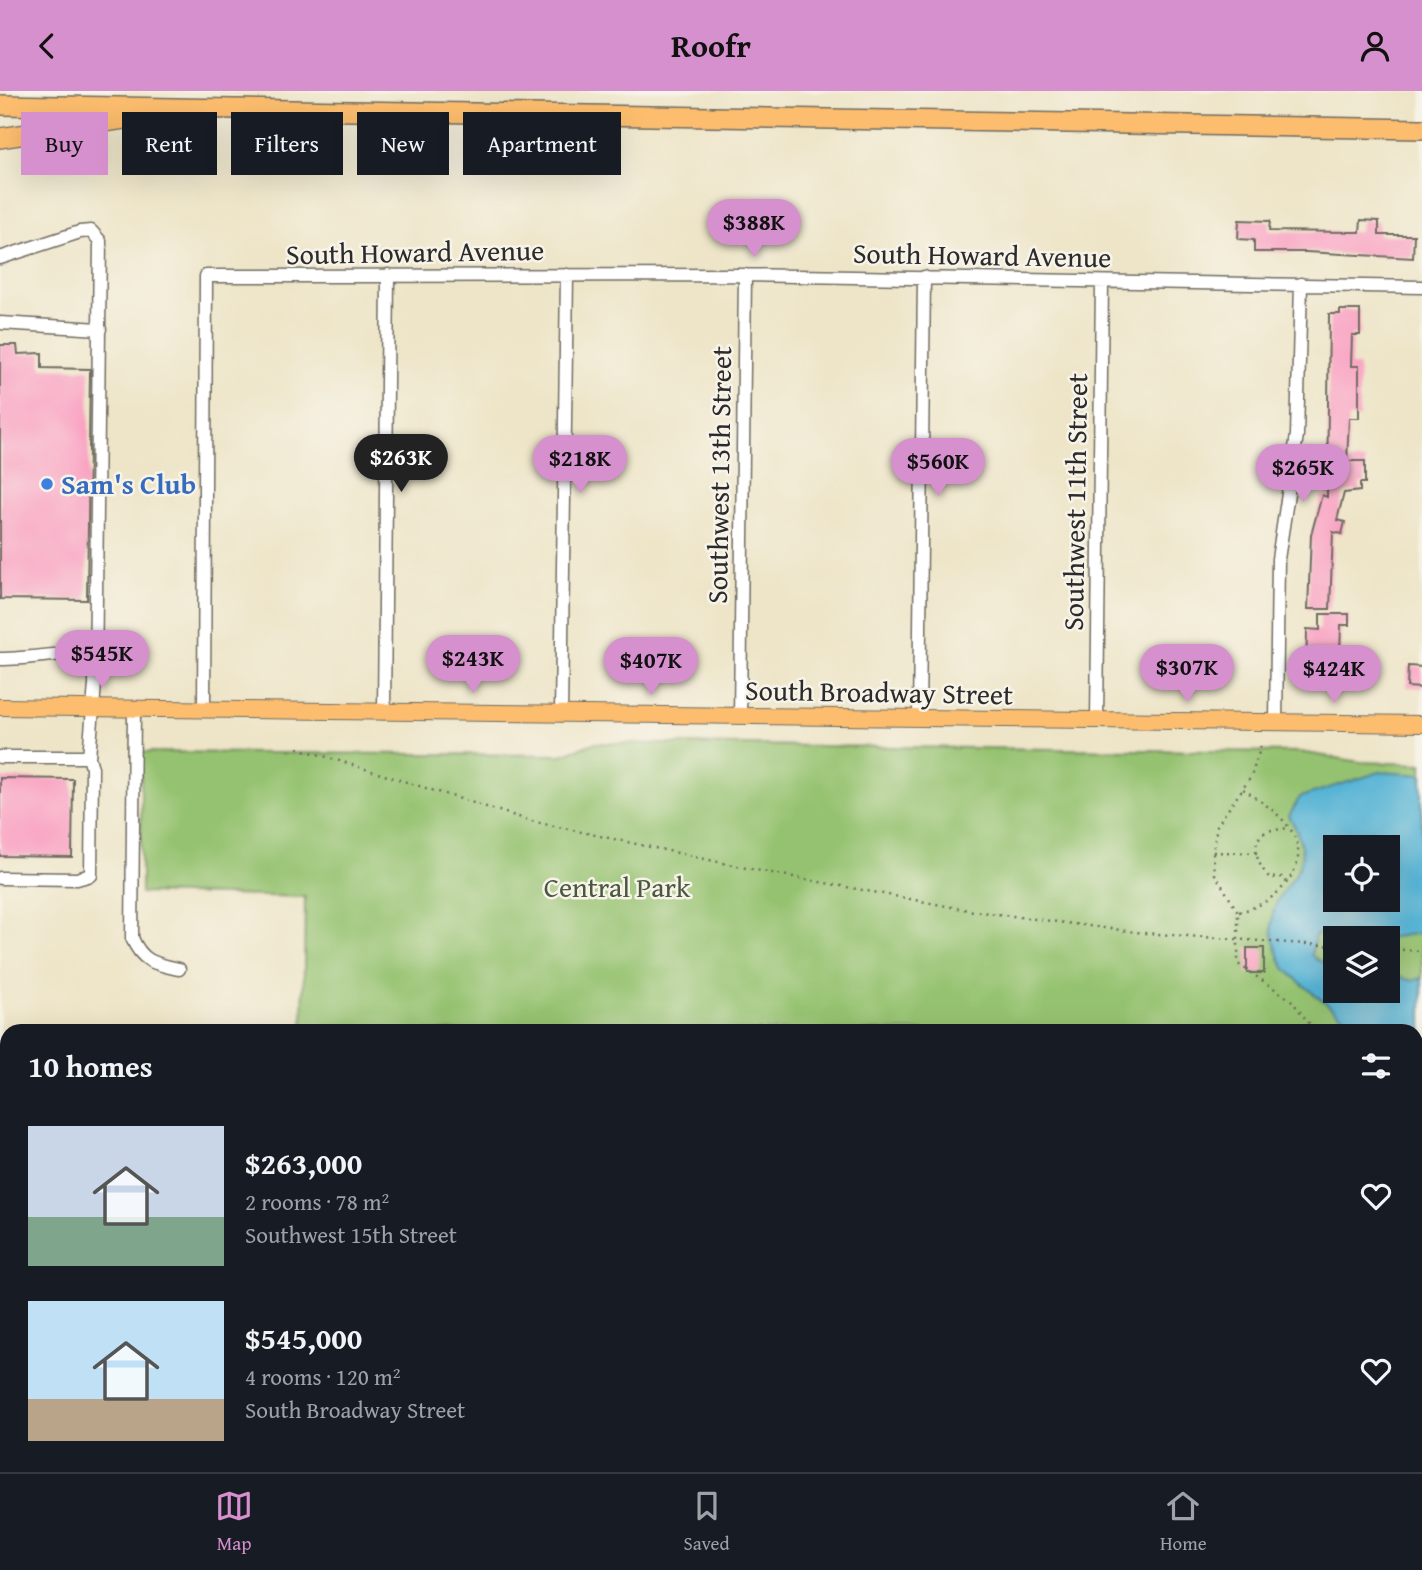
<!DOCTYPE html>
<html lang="en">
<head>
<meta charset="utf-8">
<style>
  :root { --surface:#171b24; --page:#242831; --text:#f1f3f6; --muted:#9ea1a6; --line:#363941; --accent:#d690ce }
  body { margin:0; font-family:"Gentium Book Plus",serif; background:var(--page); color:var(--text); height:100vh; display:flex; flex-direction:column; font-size:26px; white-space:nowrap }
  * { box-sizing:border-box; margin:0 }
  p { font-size:23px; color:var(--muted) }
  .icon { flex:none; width:38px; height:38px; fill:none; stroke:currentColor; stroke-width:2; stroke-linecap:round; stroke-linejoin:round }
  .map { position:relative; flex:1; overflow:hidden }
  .sheet { position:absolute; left:0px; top:933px; width:1423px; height:450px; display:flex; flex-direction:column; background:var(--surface); border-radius:21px 21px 0 0; box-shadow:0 7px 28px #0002 }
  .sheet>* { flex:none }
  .guide { position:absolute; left:21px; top:21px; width:700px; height:63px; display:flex; gap:14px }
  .fabs { position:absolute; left:1323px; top:744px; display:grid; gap:14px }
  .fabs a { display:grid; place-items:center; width:77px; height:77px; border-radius:0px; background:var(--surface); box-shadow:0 7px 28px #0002; font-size:35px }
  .price { position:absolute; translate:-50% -60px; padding:0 16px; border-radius:24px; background:var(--accent); color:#111; font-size:23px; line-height:46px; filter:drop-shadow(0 2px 4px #0008) }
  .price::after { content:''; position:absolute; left:50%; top:42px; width:21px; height:16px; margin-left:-10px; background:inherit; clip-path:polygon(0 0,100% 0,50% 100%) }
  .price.current { background:#222; color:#fff }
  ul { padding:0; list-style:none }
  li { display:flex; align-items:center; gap:21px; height:175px; padding:0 28px }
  li span { display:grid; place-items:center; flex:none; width:196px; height:140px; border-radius:0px; color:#555 }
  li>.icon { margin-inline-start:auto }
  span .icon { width:84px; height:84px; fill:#fffc; stroke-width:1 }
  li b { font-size:30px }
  h2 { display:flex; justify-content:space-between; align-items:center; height:84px; padding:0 28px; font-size:30px }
  .chip { padding:0 24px; border-radius:0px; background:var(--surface); box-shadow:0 7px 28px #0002; font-size:24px; line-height:63px }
  .chip.current { background:var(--accent); color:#111 }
  header { display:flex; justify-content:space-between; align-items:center; height:91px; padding:0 28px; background:var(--accent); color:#111; font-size:32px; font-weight:700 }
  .tabs { display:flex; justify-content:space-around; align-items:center; height:98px; border-top:2px solid var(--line); background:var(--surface); font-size:19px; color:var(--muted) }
  .tabs a { display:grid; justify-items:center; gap:4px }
  .tabs .current { color:var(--accent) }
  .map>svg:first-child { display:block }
  .green { fill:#95c270; stroke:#60764e; stroke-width:2; fill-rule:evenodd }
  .water { fill:#56b4d5; stroke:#407080; stroke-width:2; fill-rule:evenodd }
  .building { fill:#f9a3c3 }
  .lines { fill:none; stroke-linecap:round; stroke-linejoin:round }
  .minor-casing { stroke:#6f6c62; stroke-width:15 }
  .major-casing { stroke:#6f6c62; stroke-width:18 }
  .highway-casing { stroke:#6f6c62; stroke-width:22 }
  .path { stroke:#6f6c62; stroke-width:2.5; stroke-dasharray:2 5; stroke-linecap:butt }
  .minor { stroke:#fff; stroke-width:12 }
  .major { stroke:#fcbd6e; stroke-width:16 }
  .highway { stroke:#fcbd6e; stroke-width:19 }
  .rail-casing { stroke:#2b2b2b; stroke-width:7 }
  .rail { stroke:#f7f3e8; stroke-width:4.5; stroke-dasharray:13; stroke-linecap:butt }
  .shop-dot { fill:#3f7fe0; stroke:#f7f3e8; stroke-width:2.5 }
  .labels { text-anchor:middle; stroke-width:5; stroke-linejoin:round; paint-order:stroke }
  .street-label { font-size:28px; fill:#2b2b2b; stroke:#f7f3e8 }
  .shop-label { font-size:28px; font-weight:bold; fill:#366cbe; stroke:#f7f3e8; text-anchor:start }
  .park-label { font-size:28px; fill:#4b5840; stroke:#f7f3e8 }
</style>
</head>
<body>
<header><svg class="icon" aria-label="back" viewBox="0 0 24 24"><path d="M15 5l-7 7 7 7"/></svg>Roofr<svg class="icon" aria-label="person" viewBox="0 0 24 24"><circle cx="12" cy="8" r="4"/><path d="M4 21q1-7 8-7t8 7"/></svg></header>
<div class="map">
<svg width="1422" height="1381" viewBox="0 0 1422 1381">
  <rect width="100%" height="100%" fill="#f7f3e8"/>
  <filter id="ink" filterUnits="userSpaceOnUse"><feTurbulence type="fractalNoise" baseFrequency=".0143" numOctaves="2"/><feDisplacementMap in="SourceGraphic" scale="14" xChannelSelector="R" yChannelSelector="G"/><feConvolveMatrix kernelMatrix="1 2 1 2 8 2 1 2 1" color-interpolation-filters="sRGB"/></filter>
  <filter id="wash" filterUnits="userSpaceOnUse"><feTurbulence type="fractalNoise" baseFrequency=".00686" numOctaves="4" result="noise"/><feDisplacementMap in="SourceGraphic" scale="28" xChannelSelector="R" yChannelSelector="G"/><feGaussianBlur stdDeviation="1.57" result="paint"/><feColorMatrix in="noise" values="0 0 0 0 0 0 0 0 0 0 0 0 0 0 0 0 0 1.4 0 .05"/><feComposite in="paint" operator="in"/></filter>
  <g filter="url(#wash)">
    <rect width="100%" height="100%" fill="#eee5c8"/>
    <path class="green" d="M 594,652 L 1300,661 L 1361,671 L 1422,673 L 1422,1002 L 1416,1002 L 1416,940 L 303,940 L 305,806 L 141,802 L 141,661 L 561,664 ZM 1335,756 L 1388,756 L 1388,808 L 1335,808 ZM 1335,847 L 1388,847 L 1388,900 L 1335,900 Z"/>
    <path class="water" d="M 1380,681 L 1422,684 L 1422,842 L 1386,847 L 1325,841 L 1315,845 L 1311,864 L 1320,870 L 1335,874 L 1335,900 L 1388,900 L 1388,880 L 1408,889 L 1422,887 L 1422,950 L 1416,950 L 1416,940 C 1401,940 1381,943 1367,940 C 1355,936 1288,884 1283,874 C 1278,864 1271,843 1272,832 C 1274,784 1325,788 1289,725 L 1300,706 ZM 1335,756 L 1388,756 L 1388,808 L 1335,808 Z"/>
    <g id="blocks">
      <path class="building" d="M 1239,129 L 1270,130 L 1269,140 L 1348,141 L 1360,141 L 1361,129 L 1379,130 L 1379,144 L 1414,144 L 1413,167 L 1306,161 L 1254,161 L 1254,149 L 1238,148 Z
        M 1340,219 L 1360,219 L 1360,244 L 1352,244 L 1351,275 L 1359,275 L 1359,327 L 1349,327 L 1347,370 L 1365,370 L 1365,392 L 1360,392 L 1360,400 L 1344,402 L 1337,429 L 1345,431 L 1342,443 L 1333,441 L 1330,518 L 1308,518 L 1311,444 L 1322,404 L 1327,406 L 1329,223 L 1340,223 Z
        M 0,254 L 17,254 L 18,263 L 42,262 L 42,277 L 90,278 L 87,509 L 0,508 Z
        M 1320,523 L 1349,523 L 1349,534 L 1341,534 L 1339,593 L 1306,589 L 1307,538 L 1320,539 Z
        M 1408,575 L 1422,576 L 1422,597 L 1407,596 Z
        M 0,687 L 73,688 L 72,766 L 0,765 Z
        M 1247,857 L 1264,857 L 1264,882 L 1247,882 Z"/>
    </g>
  </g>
  <g filter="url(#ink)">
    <use href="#blocks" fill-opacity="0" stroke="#6f6c62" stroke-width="2"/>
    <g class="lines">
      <defs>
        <path id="minor" d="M 0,167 L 80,141 L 91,140 L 100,150 L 95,593 L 89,666 L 0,666
          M 0,232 L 100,238
          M 0,568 C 33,568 63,561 96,561
          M 134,618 L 132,847 C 142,871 155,873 179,878
          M 204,619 L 206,185 L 745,184 L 1422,196
          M 384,622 L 388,184
          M 561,624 L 567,184
          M 740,626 L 745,184
          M 919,628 L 924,186
          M 1097,630 L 1102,192
          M 1276,632 L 1278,468 L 1297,344 L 1301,193
          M 0,787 L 77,788 L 91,784 L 92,677 L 89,666
          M 0,1353 L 7,1352
          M 675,1376 L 676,1381
          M 980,1376 L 983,1381
          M 1412,1376 L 1422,1378
          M 993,1381 L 995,1376
          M 1218,1381 L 1219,1376
          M 1233,1381 L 1234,1376"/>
        <path id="major" d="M 0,616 L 1422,633"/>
        <path id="highway" d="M 0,14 L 1422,38
          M 0,47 L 138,26"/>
      </defs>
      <use href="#minor" class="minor-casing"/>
      <use href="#major" class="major-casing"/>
      <use href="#highway" class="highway-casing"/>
      <path class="path" d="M 1261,655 L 1251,686 L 1217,734 L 1213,761 L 1215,783 L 1238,821 L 1238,873 L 1291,909 L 1315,940
        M 298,657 L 531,730 L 746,777 L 973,820 L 1143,842 L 1335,855
        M 1213,761 L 1261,762
        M 1287,791 L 1282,786 L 1270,787 C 1259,777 1247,751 1266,741 C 1274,737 1281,740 1289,736
        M 1239,821 C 1259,816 1275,807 1288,790 C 1318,748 1276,720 1243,698
        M 1388,858 L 1422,860
        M 1416,960 L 1422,960"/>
      <use href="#minor" class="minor"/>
      <use href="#major" class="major"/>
      <use href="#highway" class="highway"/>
      <defs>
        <path id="rail" d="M 0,1002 L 7,1001
          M 1416,1020 L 1422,1020"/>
      </defs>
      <use href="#rail" class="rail-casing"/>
      <use href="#rail" class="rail"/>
    </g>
  </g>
  <circle class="shop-dot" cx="47" cy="393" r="7"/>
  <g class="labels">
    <g class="street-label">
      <text transform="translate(415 161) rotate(-1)" y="10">South Howard Avenue</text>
      <text transform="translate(982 164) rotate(1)" y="10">South Howard Avenue</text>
      <text transform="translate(719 384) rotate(-89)" y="10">Southwest 13th Street</text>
      <text transform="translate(1075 411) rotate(-89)" y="10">Southwest 11th Street</text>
      <text transform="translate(879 601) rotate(1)" y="10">South Broadway Street</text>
    </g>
    <g class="shop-label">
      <text x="61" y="403">Sam's Club</text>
    </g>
    <g class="park-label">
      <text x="617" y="806">Central Park</text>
    </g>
  </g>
</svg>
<div class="fabs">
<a><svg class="icon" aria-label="locate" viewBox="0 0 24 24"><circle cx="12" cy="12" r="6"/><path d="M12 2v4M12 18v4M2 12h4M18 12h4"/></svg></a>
<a><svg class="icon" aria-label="layers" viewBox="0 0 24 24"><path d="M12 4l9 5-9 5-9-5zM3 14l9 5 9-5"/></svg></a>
</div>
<b class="price" style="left:754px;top:168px">$388K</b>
<b class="price current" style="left:401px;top:403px">$263K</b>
<b class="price" style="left:580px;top:404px">$218K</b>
<b class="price" style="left:938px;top:407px">$560K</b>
<b class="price" style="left:1303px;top:413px">$265K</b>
<b class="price" style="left:102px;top:599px">$545K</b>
<b class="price" style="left:473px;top:604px">$243K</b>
<b class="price" style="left:651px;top:606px">$407K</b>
<b class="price" style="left:1187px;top:613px">$307K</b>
<b class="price" style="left:1334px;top:614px">$424K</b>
<div class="guide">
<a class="chip current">Buy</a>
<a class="chip">Rent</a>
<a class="chip">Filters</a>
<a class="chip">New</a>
<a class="chip">Apartment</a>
</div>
<section class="sheet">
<h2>10 homes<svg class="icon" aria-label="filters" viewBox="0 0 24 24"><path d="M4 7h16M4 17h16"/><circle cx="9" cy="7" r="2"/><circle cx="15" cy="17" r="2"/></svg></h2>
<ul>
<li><span style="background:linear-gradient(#c9d6e8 65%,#7fa58c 0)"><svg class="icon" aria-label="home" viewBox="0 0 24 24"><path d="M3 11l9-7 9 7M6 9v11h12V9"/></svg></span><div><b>$263,000</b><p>2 rooms · 78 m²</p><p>Southwest 15th Street</p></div><svg class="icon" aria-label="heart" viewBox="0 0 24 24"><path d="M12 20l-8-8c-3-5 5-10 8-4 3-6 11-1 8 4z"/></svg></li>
<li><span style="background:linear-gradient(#bfe0f5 70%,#b9a48a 0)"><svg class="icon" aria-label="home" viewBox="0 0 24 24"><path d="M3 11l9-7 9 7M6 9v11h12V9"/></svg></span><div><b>$545,000</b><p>4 rooms · 120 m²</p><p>South Broadway Street</p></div><svg class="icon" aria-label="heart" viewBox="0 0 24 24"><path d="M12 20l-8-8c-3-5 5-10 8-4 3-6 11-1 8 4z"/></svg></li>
</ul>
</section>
</div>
<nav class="tabs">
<a class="current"><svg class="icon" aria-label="map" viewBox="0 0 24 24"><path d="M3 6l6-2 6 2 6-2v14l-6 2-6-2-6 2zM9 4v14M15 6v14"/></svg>Map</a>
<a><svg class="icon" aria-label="saved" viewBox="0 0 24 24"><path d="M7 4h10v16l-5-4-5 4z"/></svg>Saved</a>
<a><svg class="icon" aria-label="home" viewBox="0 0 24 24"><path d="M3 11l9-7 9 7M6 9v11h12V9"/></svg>Home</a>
</nav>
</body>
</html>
